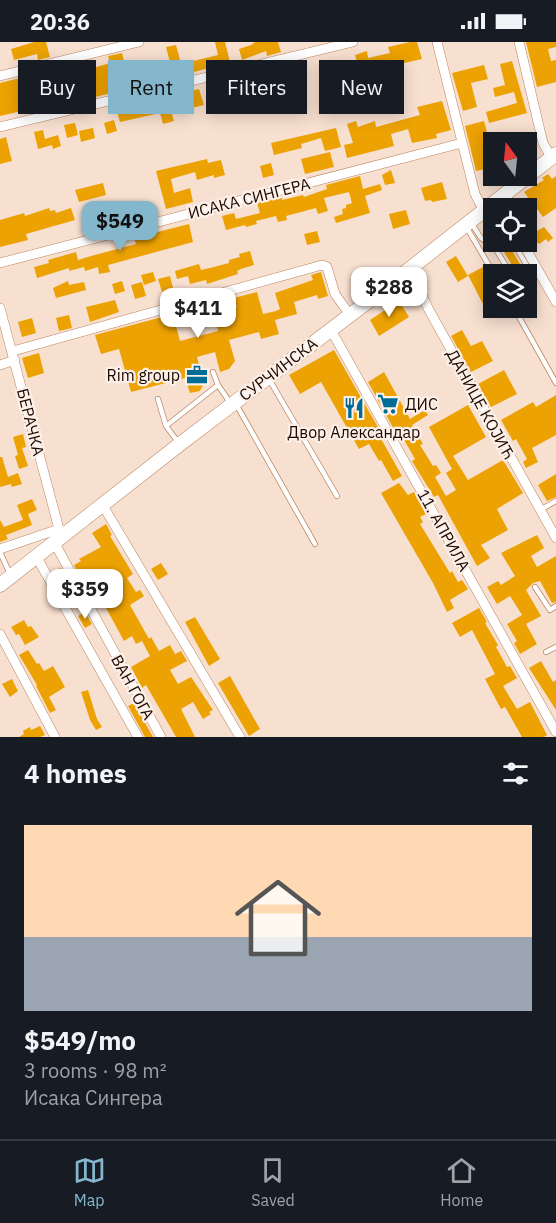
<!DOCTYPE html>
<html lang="en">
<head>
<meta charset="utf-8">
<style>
  :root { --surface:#171b24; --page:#20242c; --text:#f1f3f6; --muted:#9ea1a6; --line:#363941; --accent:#85b7cc }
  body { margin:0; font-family:"IBM Plex Sans",sans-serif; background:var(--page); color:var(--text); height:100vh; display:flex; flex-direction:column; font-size:22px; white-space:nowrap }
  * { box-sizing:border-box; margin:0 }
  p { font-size:20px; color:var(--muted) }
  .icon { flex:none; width:33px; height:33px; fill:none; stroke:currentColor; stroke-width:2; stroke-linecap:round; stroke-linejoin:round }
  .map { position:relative; height:695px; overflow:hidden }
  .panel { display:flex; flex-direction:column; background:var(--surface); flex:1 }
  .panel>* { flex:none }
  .hud { position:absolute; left:18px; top:18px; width:520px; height:54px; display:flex; gap:12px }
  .needle { width:39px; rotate:345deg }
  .fabs { position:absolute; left:483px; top:90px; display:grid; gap:12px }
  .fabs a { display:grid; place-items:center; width:54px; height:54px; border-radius:0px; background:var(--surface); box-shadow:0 3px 15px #0003; font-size:30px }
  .price { position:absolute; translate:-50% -51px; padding:0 14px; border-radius:12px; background:#fff; color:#222; font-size:20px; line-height:39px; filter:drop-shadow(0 2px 3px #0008) }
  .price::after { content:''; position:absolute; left:50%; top:36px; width:18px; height:14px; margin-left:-9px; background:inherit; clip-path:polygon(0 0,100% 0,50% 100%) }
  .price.selected { background:var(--accent); color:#111 }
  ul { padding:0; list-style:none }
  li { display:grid; align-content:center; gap:12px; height:318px; padding:0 24px }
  li span { display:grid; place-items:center; height:186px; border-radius:0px; color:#555 }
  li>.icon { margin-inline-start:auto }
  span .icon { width:108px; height:108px; fill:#fffc; stroke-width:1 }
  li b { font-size:26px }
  h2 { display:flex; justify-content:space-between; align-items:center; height:72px; padding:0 24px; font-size:26px }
  .chip { padding:0 21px; border-radius:0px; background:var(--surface); box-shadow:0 3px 15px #0003; font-size:21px; line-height:54px }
  .chip.selected { background:var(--accent); color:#111 }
  .status { display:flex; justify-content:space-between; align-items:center; height:42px; padding:0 30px; background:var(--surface); direction:ltr }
  .status svg { height:16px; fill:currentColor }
  .menu { display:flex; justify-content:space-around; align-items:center; height:84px; border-top:2px solid var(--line); background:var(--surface); font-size:16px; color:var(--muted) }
  .menu a { display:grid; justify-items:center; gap:3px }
  .menu .selected { color:var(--accent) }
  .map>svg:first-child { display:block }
  .building { fill:#eda203 }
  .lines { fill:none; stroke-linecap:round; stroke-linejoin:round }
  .lane-casing { stroke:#bb8560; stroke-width:6 }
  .street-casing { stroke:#bb8560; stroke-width:10 }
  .secondary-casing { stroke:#bb8560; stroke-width:15 }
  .lane { stroke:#fff; stroke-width:4.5 }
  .street { stroke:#fff; stroke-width:9 }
  .secondary { stroke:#fff; stroke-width:14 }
  .labels { text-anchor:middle; stroke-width:4.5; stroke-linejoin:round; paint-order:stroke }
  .street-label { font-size:16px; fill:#1b0800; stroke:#fcf0e8 }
  .poi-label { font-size:16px; fill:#1b0800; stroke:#fcf0e8; text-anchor:end }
</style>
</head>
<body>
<div class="status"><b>20:36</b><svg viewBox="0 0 49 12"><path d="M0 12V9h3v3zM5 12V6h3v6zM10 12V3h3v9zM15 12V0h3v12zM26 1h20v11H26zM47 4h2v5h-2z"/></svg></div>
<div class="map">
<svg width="556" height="695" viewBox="0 0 556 695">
  <rect width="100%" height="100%" fill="#f8e0d0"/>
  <path class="building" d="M 34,0 L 46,0 L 50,15 L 38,18 L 37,12 L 14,18 L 11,7 Z
    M 215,0 L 225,0 L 230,20 L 165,38 L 162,27 L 171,24 L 166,5 L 176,3 L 181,22 L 218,13 Z
    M 255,0 L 278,0 L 281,10 L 267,14 L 266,9 L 242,18 L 239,7 L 251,3 Z
    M 410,0 L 417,0 L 422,17 L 373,28 L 372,25 L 359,28 L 355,13 L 367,9 L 368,16 L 390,11 L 388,5 Z
    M 526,0 L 556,0 L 556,5 L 548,7 L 551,19 L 556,18 L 556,40 L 537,45 Z
    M 122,11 L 126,27 L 115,30 L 120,49 L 57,64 L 54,52 L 33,57 L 36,69 L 23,72 L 22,69 L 0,74 L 0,41 L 56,27 L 62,51 L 68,50 L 68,52 L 95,45 L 90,27 L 110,21 L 108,14 Z
    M 512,19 L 527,71 L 489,81 L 486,70 L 517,61 L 514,50 L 495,55 L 493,46 L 505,43 L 500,22 Z
    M 484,23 L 488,37 L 471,41 L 477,65 L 463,69 L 452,31 Z
    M 246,40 L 250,54 L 236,58 L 235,54 L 215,60 L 211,45 L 224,42 L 225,45 Z
    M 199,47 L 204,63 L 192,66 L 191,64 L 171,69 L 174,79 L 163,82 L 160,71 L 120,80 L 116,66 L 165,53 L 165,55 L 180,52 Z
    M 442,59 L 451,88 L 436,92 L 437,96 L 412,101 L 408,87 L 391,92 L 394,104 L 347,116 L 344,103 L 353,101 L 347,82 L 356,79 L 358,85 L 375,79 L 376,85 L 420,73 L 417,65 Z
    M 114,78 L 117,89 L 107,92 L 104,81 Z
    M 484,79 L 489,98 L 511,93 L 513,100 L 490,100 L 494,125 L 476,129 L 465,84 Z
    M 75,81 L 78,93 L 67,96 L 64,83 Z
    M 93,86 L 95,96 L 81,100 L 79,89 Z
    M 336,86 L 341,105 L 325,109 L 321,96 L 301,102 L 302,106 L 274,113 L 271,101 Z
    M 43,88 L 45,97 L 58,93 L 61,104 L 53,107 L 52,103 L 38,107 L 34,90 Z
    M 6,95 L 12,119 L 0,122 L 0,97 Z
    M 330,110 L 334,125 L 305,132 L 301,117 Z
    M 207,117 L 208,121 L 221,118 L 225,133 L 214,136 L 214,133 L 197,138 L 195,130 L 171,137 L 174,151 L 190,146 L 193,160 L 166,167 L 156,129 Z
    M 271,121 L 274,133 L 263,136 L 260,124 Z
    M 391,128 L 395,141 L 385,143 L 382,133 Z
    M 548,132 L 552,137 L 556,134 L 556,166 L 543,175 L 535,164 L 526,169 L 526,166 L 512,166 L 528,155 L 524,150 L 544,138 L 542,136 Z
    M 360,134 L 363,147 L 380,142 L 382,148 L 365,154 L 370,171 L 336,181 L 334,175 L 343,172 L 342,167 L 346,166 L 346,163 L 352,161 L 349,150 L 324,156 L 328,169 L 318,172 L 316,166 L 286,174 L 287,178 L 278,180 L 276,174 L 256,179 L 257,182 L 246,185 L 245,183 L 226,188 L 222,174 L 234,171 L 236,177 L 260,171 L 257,161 L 282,156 L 282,158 L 303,153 L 304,155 L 327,147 L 326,143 Z
    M 442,140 L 447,157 L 432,160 L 431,158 L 425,159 L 421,146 Z
    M 103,141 L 106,153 L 79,160 L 75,148 Z
    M 49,166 L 50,169 L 55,168 L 56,171 L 71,166 L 75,178 L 26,192 L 28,198 L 0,205 L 0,178 L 24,171 L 25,174 Z
    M 406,168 L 410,182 L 393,187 L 389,172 Z
    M 189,182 L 193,200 L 108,223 L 110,230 L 99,232 L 98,225 L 85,229 L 84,225 L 69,229 L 69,226 L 37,236 L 34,225 L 49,221 L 48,218 L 76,210 L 78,218 L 91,214 L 136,202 L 134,196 Z
    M 544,185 L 553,196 L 548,200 L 546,197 L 539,202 L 530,193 Z
    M 317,189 L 320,200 L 307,203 L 304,192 Z
    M 498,200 L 507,200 L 520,222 L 513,225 Z
    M 250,209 L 254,223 L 241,227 L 237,229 L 238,232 L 207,242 L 206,238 L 190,242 L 188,234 L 177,237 L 175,229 L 199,222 L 201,228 L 214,225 L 229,221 L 229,218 L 240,215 L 239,212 Z
    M 456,214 L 468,234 L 458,240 L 446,220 Z
    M 483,225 L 494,245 L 494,259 L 484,264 L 468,233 Z
    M 153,230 L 156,239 L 144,243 L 141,233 Z
    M 321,230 L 328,254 L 318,257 L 317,253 L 294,260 L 297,272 L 275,278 L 279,292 L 261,297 L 259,290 L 229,298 L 235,319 L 229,327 L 220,330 L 215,310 L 197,315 L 204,341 L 200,349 L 190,351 L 185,336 L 131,350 L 119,307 L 101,312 L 95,293 L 162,275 L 164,283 L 175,280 L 180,299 L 218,289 L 214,272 L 237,265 L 234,256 L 257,250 L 263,272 L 276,269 L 280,267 L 275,251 L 313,238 L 311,233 Z
    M 170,234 L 173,246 L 162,250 L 158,237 Z
    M 68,239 L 69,243 L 84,240 L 86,248 L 56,256 L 53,246 Z
    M 122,239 L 125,249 L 115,252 L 112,242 Z
    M 142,240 L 146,254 L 135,257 L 131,243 Z
    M 115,258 L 119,270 L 90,280 L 86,265 Z
    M 399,259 L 409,275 L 379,294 L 370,278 Z
    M 69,273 L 72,286 L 59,289 L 56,276 Z
    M 32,276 L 36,291 L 22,295 L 18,280 Z
    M 462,288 L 471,304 L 482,299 L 493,319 L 471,330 L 451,294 Z
    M 334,308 L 383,394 L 380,395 L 402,434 L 393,439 L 381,418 L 379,419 L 369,402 L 359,407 L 321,340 L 300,352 L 289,333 Z
    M 39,311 L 44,331 L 28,336 L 22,316 Z
    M 504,328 L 517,352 L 491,365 L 478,342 Z
    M 384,330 L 410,377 L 425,368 L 428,373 L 412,383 L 423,402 L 420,403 L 433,424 L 436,423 L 441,431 L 435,435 L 446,454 L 456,448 L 446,431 L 452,427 L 429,385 L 468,363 L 486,395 L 453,414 L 468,438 L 503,418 L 523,451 L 497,467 L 508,488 L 481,503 L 490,516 L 477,524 L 438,453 L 434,455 L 418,429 L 412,419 L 415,417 L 399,389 L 396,391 L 368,340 Z
    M 556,353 L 556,393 L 532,406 L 538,420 L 526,426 L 523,420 L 527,417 L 516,397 L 513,399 L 501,378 L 533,360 L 536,365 Z
    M 23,392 L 26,405 L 22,406 L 28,424 L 19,427 L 15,414 L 18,413 L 13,395 Z
    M 0,415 L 2,415 L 8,435 L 18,431 L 22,442 L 12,445 L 11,442 L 0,445 Z
    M 556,432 L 556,455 L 547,459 L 538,443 Z
    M 399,441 L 408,453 L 414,450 L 426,472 L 420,475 L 423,480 L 420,482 L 450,531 L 452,529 L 458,540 L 462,538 L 468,547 L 450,558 L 454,566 L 447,570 L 433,541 L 381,451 Z
    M 32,457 L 37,468 L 28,472 L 32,483 L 6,493 L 8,497 L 0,500 L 0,478 L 4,485 L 23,478 L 17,463 Z
    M 106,482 L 112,493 L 110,494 L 133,532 L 127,536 L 136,550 L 140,548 L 144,554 L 130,563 L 149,597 L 151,595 L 159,609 L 170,603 L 175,612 L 181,609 L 187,619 L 170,628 L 178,642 L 191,635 L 213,668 L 209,670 L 211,672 L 203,677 L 193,660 L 181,667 L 195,695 L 176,695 L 146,643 L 142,646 L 131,625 L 150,614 L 142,599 L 136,602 L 132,594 L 124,599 L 106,566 L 115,562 L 109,551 L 94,559 L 74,523 L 81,519 L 79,517 L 101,505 L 92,491 Z
    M 537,493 L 544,506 L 531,514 L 537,525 L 556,514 L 556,560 L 552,561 L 540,539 L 533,541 L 526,548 L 541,574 L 526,582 L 537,602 L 520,612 L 514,601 L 517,599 L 507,582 L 522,573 L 510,554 L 497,562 L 487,545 L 498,539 L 501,543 L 515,534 L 501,511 Z
    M 161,521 L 168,532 L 158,538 L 151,527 Z
    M 60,526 L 77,555 L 69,559 L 53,530 Z
    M 479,566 L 487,580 L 485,581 L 498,603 L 496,605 L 507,625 L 510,624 L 517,636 L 503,644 L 517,667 L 530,660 L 547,693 L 544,695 L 522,695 L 505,665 L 501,667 L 485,637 L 495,632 L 472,588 L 460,595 L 452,581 Z
    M 85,570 L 92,582 L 85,586 L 78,574 Z
    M 195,575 L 220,617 L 209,624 L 185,580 Z
    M 24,578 L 28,585 L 31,584 L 39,595 L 25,603 L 19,592 L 16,593 L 11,585 Z
    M 28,608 L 37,622 L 39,621 L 44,629 L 53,624 L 65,645 L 49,655 L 56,668 L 50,671 L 36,644 L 37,643 L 19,613 Z
    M 541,619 L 553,640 L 556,638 L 556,668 L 529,626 Z
    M 230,634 L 260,687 L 249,694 L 218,641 Z
    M 12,637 L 18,649 L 10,655 L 2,642 Z
    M 88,648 L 97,677 L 102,685 L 96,688 L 90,678 L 81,650 Z
    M 134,661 L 153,695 L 145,695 L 128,664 Z
    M 40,684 L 45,693 L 40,695 L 19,695 L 24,692 L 23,689 L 30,685 L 31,688 Z"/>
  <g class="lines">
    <defs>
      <path id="lane" d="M 472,182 L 481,196 L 495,206 L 511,232
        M 467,186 L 494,232
        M 513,200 L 526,222 L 524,228 L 517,232
        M 514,266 L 556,341
        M 213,330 L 218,343 L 231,362
        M 269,337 L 337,454
        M 158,357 L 166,384 L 178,400
        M 236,362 L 315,502
        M 166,384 L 218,343
        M 540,468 L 556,459
        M 0,510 L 10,532
        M 535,545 L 550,568 L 556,564
        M 546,610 L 556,605"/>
      <path id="street" d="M 437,0 L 475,152 L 484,169
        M 519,0 L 543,101 L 551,115
        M 0,34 L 139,0
        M 0,85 L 353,0
        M 522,200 L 556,260
        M 0,221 L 462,101
        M 409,227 L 429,268 L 556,496
        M 0,266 L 59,487 L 63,493
        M 331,288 L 556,690
        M 13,309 L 322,223 L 327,225 L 335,252 L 350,273
        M 0,323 L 15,318
        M 102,462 L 240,695
        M 54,500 L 161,695
        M 0,507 L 59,487
        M 36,514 L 138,695
        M 0,592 L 55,695"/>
      <path id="secondary" d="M 0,543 L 180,402 L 370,258 L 556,112"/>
    </defs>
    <use href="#lane" class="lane-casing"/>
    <use href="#street" class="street-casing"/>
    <use href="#secondary" class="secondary-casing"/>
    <use href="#lane" class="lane"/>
    <use href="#street" class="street"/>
    <use href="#secondary" class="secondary"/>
  </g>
  <defs>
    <symbol id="office-bare" viewBox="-9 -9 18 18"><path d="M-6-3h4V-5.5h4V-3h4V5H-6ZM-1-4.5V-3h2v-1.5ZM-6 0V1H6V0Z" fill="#006d99" stroke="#fcf0e8" stroke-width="2.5" paint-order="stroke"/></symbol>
    <symbol id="supermarket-bare" viewBox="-9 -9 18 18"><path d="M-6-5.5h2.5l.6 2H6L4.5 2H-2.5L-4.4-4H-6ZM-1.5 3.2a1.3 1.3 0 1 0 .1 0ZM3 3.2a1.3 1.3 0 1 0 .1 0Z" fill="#006d99" stroke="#fcf0e8" stroke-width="2.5" paint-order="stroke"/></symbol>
    <symbol id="restaurant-bare" viewBox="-9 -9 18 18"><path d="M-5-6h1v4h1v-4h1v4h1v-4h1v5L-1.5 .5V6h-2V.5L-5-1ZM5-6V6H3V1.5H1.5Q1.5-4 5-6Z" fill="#006d99" stroke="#fcf0e8" stroke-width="2.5" paint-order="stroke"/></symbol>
  </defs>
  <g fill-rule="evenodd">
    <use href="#office-bare" x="182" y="318" width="30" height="30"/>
    <use href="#supermarket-bare" x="373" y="347" width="30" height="30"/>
    <use href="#restaurant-bare" x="339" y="351" width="30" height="30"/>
  </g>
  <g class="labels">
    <g class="street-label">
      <text transform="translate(249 156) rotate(-14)" y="6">ИСАКА СИНГЕРА</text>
      <text transform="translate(278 327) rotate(-37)" y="6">СУРЧИНСКА</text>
      <text transform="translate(481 362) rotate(61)" y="6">ДАНИЦЕ КОЈИЋ</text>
      <text transform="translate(31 380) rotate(76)" y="6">БЕРАЧКА</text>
      <text transform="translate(444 488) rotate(61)" y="6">11. АПРИЛА</text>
      <text transform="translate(133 645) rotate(61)" y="6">ВАН ГОГА</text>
    </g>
    <g class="poi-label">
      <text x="180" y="339">Rim group</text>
      <text x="405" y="368" text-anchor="start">ДИС</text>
      <text x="354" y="396" text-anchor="middle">Двор Александар</text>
    </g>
  </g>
</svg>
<div class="fabs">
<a><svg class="needle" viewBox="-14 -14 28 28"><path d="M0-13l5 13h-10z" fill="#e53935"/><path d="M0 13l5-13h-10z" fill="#9ea1a6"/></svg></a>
<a><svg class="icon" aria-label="locate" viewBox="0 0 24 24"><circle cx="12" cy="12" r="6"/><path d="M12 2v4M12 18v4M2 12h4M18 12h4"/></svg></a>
<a><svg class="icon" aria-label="layers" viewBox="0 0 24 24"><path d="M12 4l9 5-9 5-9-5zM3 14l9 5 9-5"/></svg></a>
</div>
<b class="price selected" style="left:120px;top:210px">$549</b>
<b class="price" style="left:389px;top:276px">$288</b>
<b class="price" style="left:198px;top:297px">$411</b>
<b class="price" style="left:85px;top:578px">$359</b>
<div class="hud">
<a class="chip">Buy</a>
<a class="chip selected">Rent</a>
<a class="chip">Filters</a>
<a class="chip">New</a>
</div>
</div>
<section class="panel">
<h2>4 homes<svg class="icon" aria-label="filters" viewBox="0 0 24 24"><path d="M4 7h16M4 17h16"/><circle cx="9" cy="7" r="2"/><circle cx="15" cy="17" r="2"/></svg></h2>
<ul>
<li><span style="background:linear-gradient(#ffd9b3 60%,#9aa5b1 0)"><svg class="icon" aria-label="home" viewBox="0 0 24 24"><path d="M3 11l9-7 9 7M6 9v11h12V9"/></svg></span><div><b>$549/mo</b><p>3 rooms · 98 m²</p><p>Исака Сингера</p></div></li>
</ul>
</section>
<nav class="menu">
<a class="selected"><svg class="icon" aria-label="map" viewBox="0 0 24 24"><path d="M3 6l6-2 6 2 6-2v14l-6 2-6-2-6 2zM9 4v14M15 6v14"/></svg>Map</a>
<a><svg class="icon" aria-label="saved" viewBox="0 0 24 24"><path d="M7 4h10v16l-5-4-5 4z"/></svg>Saved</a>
<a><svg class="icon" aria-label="home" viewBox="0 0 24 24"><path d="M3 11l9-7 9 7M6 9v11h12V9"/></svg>Home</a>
</nav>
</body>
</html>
